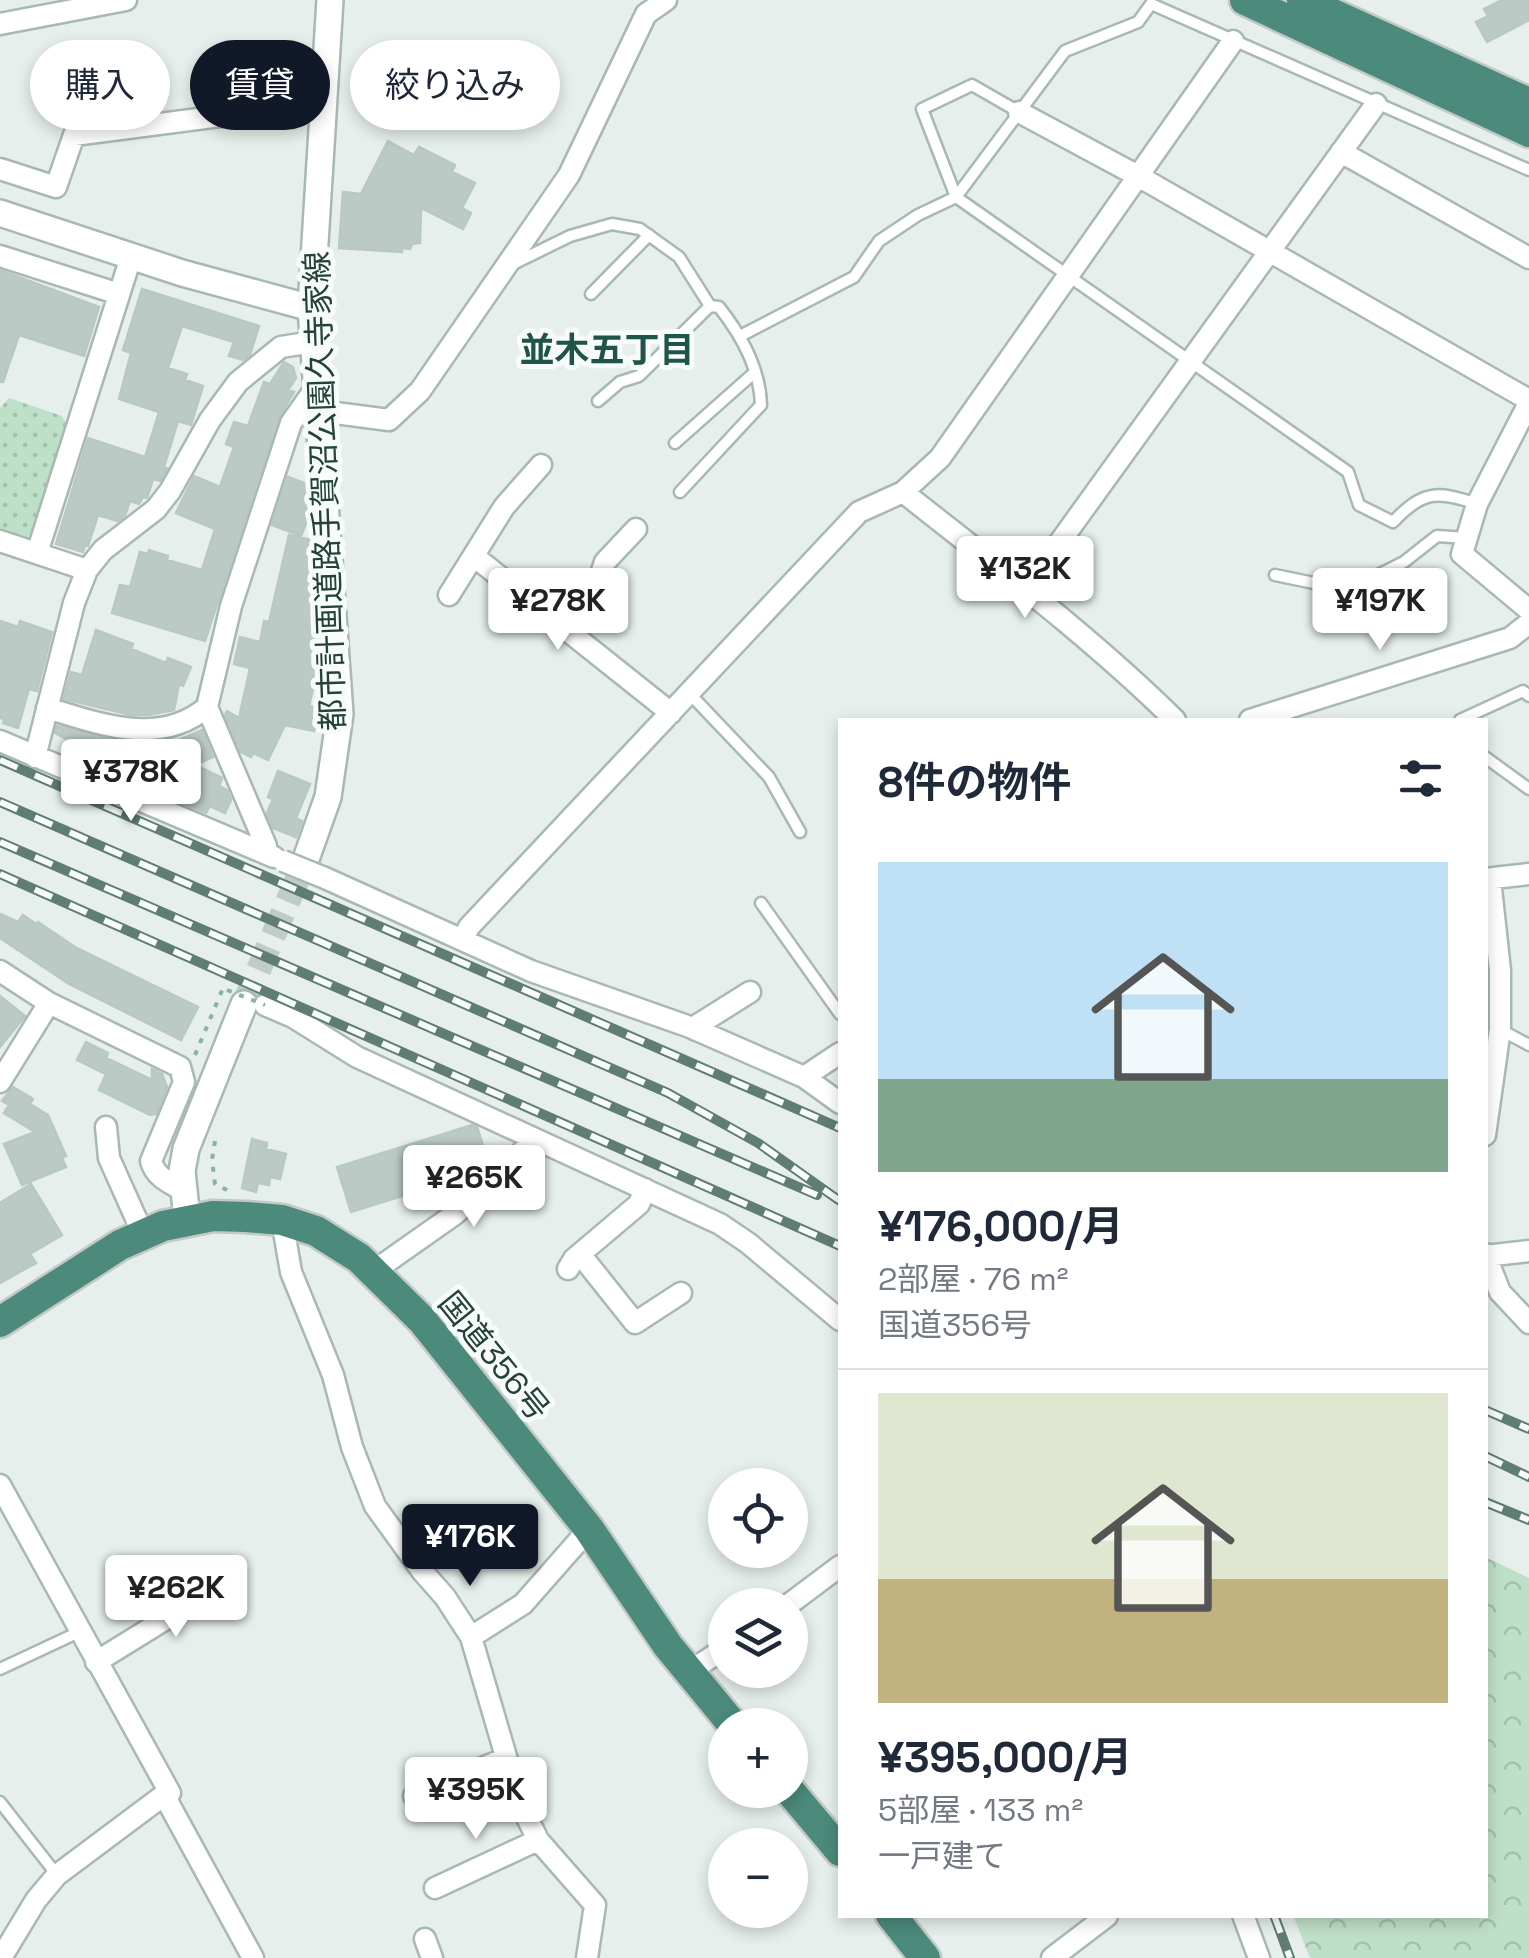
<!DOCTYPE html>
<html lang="ja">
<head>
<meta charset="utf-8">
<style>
  :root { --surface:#fff; --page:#f6f6f7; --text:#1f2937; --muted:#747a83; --line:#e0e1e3; --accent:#111827 }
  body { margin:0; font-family:"Space Grotesk","Noto Sans JP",sans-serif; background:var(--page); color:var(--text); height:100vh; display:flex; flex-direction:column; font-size:38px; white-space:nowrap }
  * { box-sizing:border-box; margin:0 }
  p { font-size:32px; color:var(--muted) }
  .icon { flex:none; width:55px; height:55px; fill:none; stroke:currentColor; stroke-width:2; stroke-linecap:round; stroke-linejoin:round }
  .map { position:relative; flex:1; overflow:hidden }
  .side { position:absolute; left:838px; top:718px; width:650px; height:1200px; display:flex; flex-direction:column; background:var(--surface); border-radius:0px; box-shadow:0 5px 15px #0003 }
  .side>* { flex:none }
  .guide { position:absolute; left:30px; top:40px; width:658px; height:90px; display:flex; gap:20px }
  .buttons { position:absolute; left:708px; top:1468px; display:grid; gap:20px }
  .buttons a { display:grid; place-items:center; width:100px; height:100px; border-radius:50%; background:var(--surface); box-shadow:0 5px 15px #0003; font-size:50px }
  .price { position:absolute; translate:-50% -85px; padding:0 22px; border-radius:10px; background:#fff; color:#222; font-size:32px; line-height:65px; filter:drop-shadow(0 2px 5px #0008) }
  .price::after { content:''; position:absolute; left:50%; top:60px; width:30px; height:22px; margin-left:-15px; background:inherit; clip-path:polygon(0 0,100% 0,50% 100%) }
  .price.selected { background:var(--accent); color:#fff }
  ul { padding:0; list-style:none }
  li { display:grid; align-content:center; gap:20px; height:530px; padding:0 40px }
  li+li { border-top:2px solid var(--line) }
  li span { display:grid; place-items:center; height:310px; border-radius:0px; color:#555 }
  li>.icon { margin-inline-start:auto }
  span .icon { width:180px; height:180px; fill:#fffc; stroke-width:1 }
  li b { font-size:42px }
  h2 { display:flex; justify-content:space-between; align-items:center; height:120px; padding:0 40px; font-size:42px }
  .chip { padding:0 35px; border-radius:45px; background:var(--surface); box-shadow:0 5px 15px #0003; font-size:35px; line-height:90px }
  .chip.selected { background:var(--accent); color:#fff }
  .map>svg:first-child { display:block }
  .forest { fill:url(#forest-crowns) }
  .park { fill:url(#park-dots) }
  .building { fill:#bbcac4; stroke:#b8c9c2; stroke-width:2.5 }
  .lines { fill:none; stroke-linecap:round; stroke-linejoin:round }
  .tertiary-tunnel { stroke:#bfccc8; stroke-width:25; stroke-dasharray:25 12; stroke-linecap:butt }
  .service-casing { stroke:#a8b8b2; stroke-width:15 }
  .minor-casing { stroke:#a8b8b2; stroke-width:25 }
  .tertiary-casing { stroke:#a8b8b2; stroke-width:30 }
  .trunk-casing { stroke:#c2cac8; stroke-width:35 }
  .path { stroke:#86b3a5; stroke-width:4; stroke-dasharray:5 8; stroke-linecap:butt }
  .service { stroke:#fff; stroke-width:10 }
  .minor { stroke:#fff; stroke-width:20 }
  .tertiary { stroke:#fff; stroke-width:25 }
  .trunk { stroke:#4c8a7c; stroke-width:30 }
  .rail-casing { stroke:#5f7d75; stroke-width:10 }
  .rail { stroke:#f7fbf9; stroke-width:6; stroke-dasharray:19; stroke-linecap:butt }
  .minor-bridge-casing { stroke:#a8b8b2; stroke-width:25; stroke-linecap:butt }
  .path-bridge { stroke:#86b3a5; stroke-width:4; stroke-dasharray:5 8; stroke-linecap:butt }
  .minor-bridge { stroke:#fff; stroke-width:20 }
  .labels { text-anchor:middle; stroke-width:10; stroke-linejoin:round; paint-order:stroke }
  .street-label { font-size:32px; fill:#24423a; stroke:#f7fbf9 }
  .neighbourhood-label { font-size:35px; font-weight:bold; fill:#1f5548; stroke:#f7fbf9 }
</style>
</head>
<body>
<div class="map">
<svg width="1529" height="1958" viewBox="0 0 1529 1958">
  <defs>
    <pattern id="forest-crowns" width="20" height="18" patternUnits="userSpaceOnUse" patternTransform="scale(2.5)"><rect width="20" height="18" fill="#bfe0c8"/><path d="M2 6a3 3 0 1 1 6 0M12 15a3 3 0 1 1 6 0" fill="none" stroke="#a4c1ad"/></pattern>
    <pattern id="park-dots" width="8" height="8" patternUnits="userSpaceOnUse" patternTransform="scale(2.5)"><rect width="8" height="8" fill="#bfe0c8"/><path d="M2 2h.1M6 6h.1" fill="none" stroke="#a4c1ad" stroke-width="1.8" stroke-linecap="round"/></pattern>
  </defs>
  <rect width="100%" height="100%" fill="#e6efeb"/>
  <path class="forest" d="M 1485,1557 L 1529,1578 L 1529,1958 L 1310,1958 L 1293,1915 L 1485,1915 Z"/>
  <path class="park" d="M 9,398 L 62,416 L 69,428 L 33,535 L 22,539 L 0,532 L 0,408 Z"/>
  <path class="building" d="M 1502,0 L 1529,0 L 1529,20 L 1487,42 L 1476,22 L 1488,16 L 1484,9 Z
    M 388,141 L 414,155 L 419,147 L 455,165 L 452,172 L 475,183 L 462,208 L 471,213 L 463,229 L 421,208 L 420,243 L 412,244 L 410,249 L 402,248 L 402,252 L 339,248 L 343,192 L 361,194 Z
    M 0,270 L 99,307 L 84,356 L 19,335 L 3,382 L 0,382 Z
    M 142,289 L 259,326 L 250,355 L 243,360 L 229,356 L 234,342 L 182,326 L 168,368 L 187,374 L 185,380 L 203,386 L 191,425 L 178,421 L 164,467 L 167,468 L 160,481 L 153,479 L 147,498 L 143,497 L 139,504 L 130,501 L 125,515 L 118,521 L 98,515 L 88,546 L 85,545 L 83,552 L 56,544 L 88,438 L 145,457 L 159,412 L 119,399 L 131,353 L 123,350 Z
    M 284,362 L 293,367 L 296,378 L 288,390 L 294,392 L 278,419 L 205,641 L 112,613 L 120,585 L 130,587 L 140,552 L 148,554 L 149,550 L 168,556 L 167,560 L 202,570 L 215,529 L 176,513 L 194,476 L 220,487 L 234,447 L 226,444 L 234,422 L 248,426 L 264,382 L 270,384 Z
    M 288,477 L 307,484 L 303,501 L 309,503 L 304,514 L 309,516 L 301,536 L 272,525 Z
    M 289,535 L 311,540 L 308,561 L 313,562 L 311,583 L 314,584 L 316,603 L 312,620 L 317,622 L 315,642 L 319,642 L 316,654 L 320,657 L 309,706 L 319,708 L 314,731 L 285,725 L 268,760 L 253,753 L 251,757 L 241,752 L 225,715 L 227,711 L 239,718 L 250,668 L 234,664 L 240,637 L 260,642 L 264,621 L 269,622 Z
    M 0,621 L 18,627 L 20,621 L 52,632 L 37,691 L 29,689 L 18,728 L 3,723 L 5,719 L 0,718 Z
    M 96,630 L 133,644 L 131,649 L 166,663 L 168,658 L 191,667 L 183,686 L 179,684 L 174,710 L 149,715 L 131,715 L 64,699 L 71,672 L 82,675 Z
    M 57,726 L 127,742 L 167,741 L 166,746 L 202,730 L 213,757 L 195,765 L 222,778 L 219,786 L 227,790 L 231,800 L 225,813 L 210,806 L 206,813 L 154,791 L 168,763 L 132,759 L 130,771 L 99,768 L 78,759 L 83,749 L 55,733 Z
    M 278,771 L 310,784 L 296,818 L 302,821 L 296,837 L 273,828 L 267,813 L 273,799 L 268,797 Z
    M 0,914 L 18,922 L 23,915 L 36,924 L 38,922 L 75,947 L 198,1007 L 181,1040 L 69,984 L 0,938 Z
    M 0,996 L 25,1016 L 0,1047 Z
    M 86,1042 L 108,1053 L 106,1058 L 152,1080 L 152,1069 L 162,1074 L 167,1087 L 156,1114 L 150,1115 L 99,1090 L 106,1074 L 77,1060 Z
    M 13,1087 L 33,1099 L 30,1104 L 48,1115 L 66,1156 L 62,1158 L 66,1167 L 22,1185 L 4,1144 L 35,1132 L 4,1113 L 9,1105 L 2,1101 Z
    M 472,1125 L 477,1127 L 489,1164 L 480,1172 L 351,1212 L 337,1167 Z
    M 252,1139 L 267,1143 L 266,1149 L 286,1154 L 280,1179 L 270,1177 L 269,1185 L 258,1183 L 256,1192 L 242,1188 Z
    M 31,1184 L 62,1235 L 30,1254 L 36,1263 L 0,1283 L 0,1203 Z"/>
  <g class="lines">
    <path class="tertiary-tunnel" d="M 244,1004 L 306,859"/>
    <defs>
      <path id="service" d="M 1019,112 L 972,85 L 922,109 L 956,197 L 1348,472 L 1359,505 L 1393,522 C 1422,491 1437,490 1477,504
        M 513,264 L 570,236 L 612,224 L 640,229 L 679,257 L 710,306 L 719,307 C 742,336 760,368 761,405 L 680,492
        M 591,294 L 649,235
        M 742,335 L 854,277 L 879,241 L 918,215 L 956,197 L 1065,51 L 1138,22 L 1151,4 L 1529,170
        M 598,401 L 620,382 L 639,376 L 710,306
        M 675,443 L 755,372
        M 1275,575 L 1348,590 L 1404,562 L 1437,536 L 1466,538
        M 689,693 L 769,777 L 800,832
        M 1460,720 L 1523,691 L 1529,696
        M 1485,757 L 1529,789
        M 761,903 L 840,1014
        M 1501,1030 L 1529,1045
        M 0,1669 L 79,1632
        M 0,1802 L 57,1875"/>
      <path id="minor" d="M 0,24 L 126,0
        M 1019,112 L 1138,176 L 1529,400
        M 1341,152 L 1529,258
        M 0,169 L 56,187 L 74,135 L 322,103
        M 0,256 L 119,294
        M 1529,403 L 1477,504 L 1462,554 L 1529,610
        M 320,411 L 389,420 L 420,391 L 569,175 L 646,14 L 666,0
        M 903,492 C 995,565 1091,637 1175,720
        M 0,541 L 87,570
        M 37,553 L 131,257
        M 475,557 L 671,713
        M 1026,589 L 1376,104
        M 449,595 L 504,507 L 541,465
        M 566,627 L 594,595 L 605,562 L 636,529
        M 47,708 C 100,724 160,747 207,707
        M 1250,720 L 1510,638 L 1529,623
        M 0,741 L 274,857
        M 35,757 L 74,603 L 87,570 L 103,550 L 156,509 L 170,491 L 210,420 L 238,382 L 281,347 L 313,342
        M 264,853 L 266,846 L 207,707 L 231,606 L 291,423 L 317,386
        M 325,878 L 531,971 L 690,1027 L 804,1077 L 840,1103
        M 1485,879 L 1529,874
        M 463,939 L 469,927 L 859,512 L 903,492 L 940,458 L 1233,41
        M 0,971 L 49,1003 L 180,1067 L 184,1082 L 151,1161 C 155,1177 170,1183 184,1191
        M 265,1005 L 293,1017 L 357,1057 L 720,1224 L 748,1243 L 840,1320
        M 696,1030 L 699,1024 L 750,992
        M 804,1077 L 840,1053
        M 0,1082 L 49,1003
        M 106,1127 L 109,1158 L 143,1234
        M 1485,1135 L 1500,1029 L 1500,970 L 1490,879
        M 282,1220 L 291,1272 L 333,1375 L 352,1447 L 375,1506 L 422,1571 L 445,1597 L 471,1637 L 519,1801 L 538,1840 L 595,1905 L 587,1958
        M 580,1254 L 635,1323 L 681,1293
        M 1485,1254 L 1500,1292 L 1529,1323
        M 1485,1256 L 1529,1251
        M 568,1269 L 574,1259 L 639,1204 L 645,1189
        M 374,1271 L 455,1214 L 535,1140
        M 0,1485 L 170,1793 L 164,1795 L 253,1958
        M 788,1605 L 840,1566
        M 471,1637 L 523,1604 L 589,1529
        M 96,1662 L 232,1578
        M 689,1672 L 725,1648
        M 414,1796 L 504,1759
        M 435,1888 L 538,1840
        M 1243,1915 L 1259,1958
        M 425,1939 L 432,1958
        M 1,1958 L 36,1900 L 57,1875 L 164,1795
        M 1052,1958 L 1107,1916"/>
      <path id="tertiary" d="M 0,213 L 182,273 L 311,308
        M 306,859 L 328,797 L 340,714 L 311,308 L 330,0
        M 187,1219 L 182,1171 L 186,1149 L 244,1004"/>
      <path id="trunk" d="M 1245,0 L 1529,132
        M 1302,0 L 1529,103
        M 0,1322 L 120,1245 L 163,1226 L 213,1216 L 246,1217 L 282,1220 L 316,1231 L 359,1258 L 422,1320 L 589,1529 L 668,1646 L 733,1725
        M 789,1790 L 840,1851
        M 891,1915 L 925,1958"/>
    </defs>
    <use href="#service" class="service-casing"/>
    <use href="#minor" class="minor-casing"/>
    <use href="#tertiary" class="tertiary-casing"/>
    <use href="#trunk" class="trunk-casing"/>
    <path class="path" d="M 195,1055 L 223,988 L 227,990
      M 215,1141 L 212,1160 L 215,1184 L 231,1192"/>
    <use href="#service" class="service"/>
    <use href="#minor" class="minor"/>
    <use href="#tertiary" class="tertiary"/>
    <use href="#trunk" class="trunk"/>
    <defs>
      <path id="rail" d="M 0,760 L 840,1128
        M 0,802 L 668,1093 L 758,1143 L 840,1201
        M 0,842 L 817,1195
        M 0,874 L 840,1246
        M 1485,1410 L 1529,1429
        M 1485,1456 L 1529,1477
        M 1485,1502 L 1529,1520
        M 1274,1915 L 1290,1958"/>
    </defs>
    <use href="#rail" class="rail-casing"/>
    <use href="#rail" class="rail"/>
    <defs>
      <path id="minor-bridge" d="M 283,861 L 325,878"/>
    </defs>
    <use href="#minor-bridge" class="minor-bridge-casing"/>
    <path class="path-bridge" d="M 227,990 L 265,1005"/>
    <use href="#minor-bridge" class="minor-bridge"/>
  </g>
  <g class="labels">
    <g class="street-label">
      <text transform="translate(325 491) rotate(-92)" y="11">都市計画道路手賀沼公園久寺家線</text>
      <text transform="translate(494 1356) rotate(51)" y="11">国道356号</text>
    </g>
    <g class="neighbourhood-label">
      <text x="607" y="362">並木五丁目</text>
    </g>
  </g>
</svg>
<div class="buttons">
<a><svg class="icon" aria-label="locate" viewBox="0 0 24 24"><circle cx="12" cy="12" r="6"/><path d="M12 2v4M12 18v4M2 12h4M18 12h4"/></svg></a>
<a><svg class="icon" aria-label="layers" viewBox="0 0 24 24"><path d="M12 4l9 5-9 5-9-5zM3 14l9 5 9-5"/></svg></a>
<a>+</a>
<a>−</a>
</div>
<b class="price" style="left:1025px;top:621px">¥132K</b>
<b class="price" style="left:558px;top:653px">¥278K</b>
<b class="price" style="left:1380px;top:653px">¥197K</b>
<b class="price" style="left:131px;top:824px">¥378K</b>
<b class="price" style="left:474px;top:1230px">¥265K</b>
<b class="price selected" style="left:470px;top:1589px">¥176K</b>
<b class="price" style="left:176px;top:1640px">¥262K</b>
<b class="price" style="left:476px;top:1842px">¥395K</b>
<div class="guide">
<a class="chip">購入</a>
<a class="chip selected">賃貸</a>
<a class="chip">絞り込み</a>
</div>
<section class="side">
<h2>8件の物件<svg class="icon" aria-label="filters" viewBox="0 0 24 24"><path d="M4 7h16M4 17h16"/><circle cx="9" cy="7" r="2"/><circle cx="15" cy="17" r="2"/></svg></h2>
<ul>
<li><span style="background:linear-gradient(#bfe0f5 70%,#7fa58c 0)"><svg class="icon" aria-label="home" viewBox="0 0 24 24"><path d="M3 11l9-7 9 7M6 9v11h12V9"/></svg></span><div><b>¥176,000/月</b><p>2部屋 · 76 m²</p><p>国道356号</p></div></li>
<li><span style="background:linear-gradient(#dfe7d0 60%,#c2b280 0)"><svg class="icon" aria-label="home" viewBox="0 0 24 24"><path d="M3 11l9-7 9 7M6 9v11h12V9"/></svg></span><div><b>¥395,000/月</b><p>5部屋 · 133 m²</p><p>一戸建て</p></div></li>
</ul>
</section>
</div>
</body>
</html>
